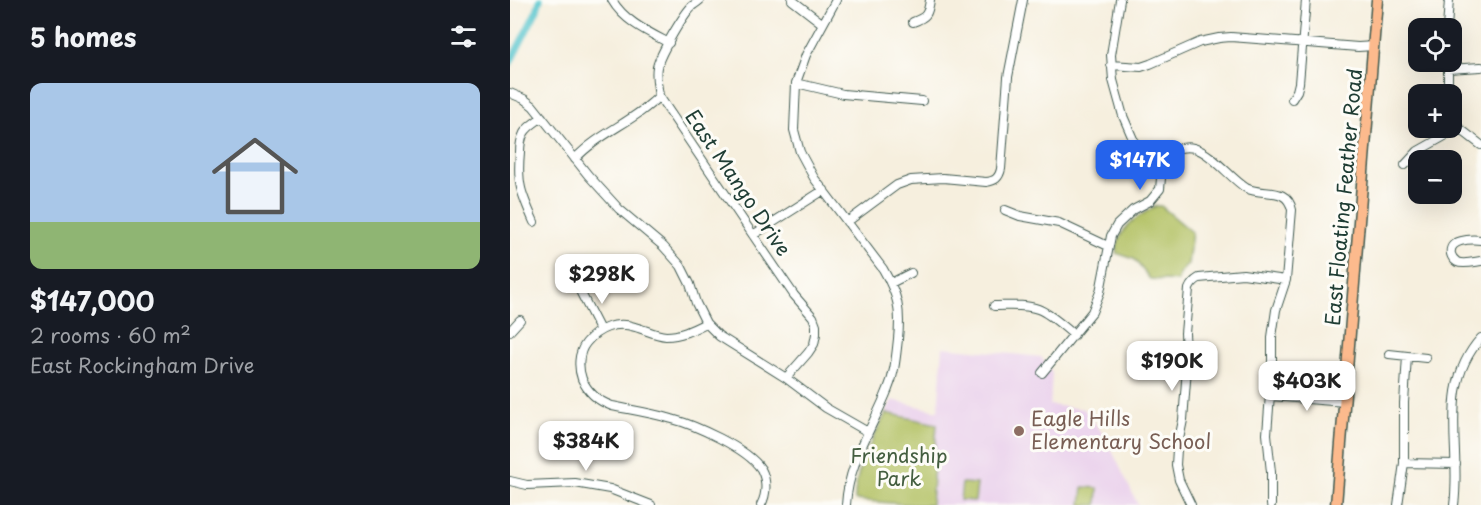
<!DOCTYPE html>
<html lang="en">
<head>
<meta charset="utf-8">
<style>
  :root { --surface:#171b24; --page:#242831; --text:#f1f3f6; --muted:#9ea1a6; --accent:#2563eb }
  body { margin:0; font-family:"Playpen Sans",sans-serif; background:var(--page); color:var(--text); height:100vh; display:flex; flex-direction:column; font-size:22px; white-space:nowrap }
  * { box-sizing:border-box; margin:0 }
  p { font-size:20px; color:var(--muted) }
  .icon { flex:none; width:33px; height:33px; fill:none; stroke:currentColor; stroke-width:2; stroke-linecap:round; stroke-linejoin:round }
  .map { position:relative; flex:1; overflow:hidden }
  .drawer { display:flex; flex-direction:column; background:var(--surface); width:510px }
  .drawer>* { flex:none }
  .buttons { position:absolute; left:898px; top:18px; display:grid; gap:12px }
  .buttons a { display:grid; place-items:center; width:54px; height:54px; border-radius:12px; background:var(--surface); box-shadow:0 6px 24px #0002; font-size:30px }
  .price { position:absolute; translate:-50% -51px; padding:0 14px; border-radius:12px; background:#fff; color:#222; font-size:20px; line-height:39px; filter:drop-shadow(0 2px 3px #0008) }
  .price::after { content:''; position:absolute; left:50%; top:36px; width:18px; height:14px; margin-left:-9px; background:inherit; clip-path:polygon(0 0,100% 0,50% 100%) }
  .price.active { background:var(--accent); color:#fff }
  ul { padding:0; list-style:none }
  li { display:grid; align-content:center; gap:12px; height:318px; padding:0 30px }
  li span { display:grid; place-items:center; height:186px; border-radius:12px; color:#555 }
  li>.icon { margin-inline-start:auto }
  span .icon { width:108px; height:108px; fill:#fffc; stroke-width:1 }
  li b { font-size:26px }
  h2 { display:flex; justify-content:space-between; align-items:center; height:72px; padding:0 30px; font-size:26px }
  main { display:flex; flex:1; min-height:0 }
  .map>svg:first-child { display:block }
  .built { fill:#ead1ec }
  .green { fill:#b2c164; stroke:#687f4c; stroke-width:1.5 }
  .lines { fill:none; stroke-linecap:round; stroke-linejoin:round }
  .canal { stroke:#57c5cd; stroke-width:7 }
  .minor-casing { stroke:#3f584e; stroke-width:10 }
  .major-casing { stroke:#3f584e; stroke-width:13 }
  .minor { stroke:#fff; stroke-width:8 }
  .major { stroke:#fcba8d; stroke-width:10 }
  .education-dot { fill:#8d6e63; stroke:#fdfcf7; stroke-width:2 }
  .labels { text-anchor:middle; stroke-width:6; stroke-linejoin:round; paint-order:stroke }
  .street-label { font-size:20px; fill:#1f3d34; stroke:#fdfcf7 }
  .education-label { font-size:20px; fill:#785e54; stroke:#fdfcf7; text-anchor:start }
  .park-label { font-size:20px; fill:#445e40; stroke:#fdfcf7 }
</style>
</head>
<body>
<main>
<section class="drawer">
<h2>5 homes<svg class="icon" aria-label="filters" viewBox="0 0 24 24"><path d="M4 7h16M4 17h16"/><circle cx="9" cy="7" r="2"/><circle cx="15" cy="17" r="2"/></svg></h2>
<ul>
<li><span style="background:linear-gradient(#a9c7e8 75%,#8fb573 0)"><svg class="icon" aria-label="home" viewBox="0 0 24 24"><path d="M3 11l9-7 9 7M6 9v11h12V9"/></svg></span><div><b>$147,000</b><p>2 rooms · 60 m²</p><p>East Rockingham Drive</p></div></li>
</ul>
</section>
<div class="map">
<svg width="971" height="505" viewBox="0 0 971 505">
  <rect width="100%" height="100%" fill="#fdfcf7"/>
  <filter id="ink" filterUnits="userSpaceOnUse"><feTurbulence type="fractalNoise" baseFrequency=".0167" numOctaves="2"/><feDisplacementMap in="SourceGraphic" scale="12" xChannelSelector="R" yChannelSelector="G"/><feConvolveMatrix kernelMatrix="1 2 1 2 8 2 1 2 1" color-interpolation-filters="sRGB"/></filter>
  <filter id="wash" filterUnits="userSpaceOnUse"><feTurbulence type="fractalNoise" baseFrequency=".008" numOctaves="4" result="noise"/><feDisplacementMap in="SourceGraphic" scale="24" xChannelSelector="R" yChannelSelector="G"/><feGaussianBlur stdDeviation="1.35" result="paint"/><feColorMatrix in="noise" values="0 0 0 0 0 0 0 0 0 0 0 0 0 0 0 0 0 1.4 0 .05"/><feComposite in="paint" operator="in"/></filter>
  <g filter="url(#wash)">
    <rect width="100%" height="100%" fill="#f6efde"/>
    <path class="built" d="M 433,347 L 531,357 L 542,373 L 540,405 L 574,409 L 596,438 L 628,505 L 421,505 L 427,424 L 376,413 L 382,400 L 428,411 Z"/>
    <path class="green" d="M 646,206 L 651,206 L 682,232 L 678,264 L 669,274 L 668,281 L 640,279 L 624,259 L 606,253 C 609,226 625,218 646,206 Z
      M 376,413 L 427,424 L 421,505 L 405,505 L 345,500 C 344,469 363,440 376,413 Z
      M 452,483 L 467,484 L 465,501 L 450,500 Z
      M 573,487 L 588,488 L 587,505 L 571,505 Z"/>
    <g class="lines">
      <path class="canal" d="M 0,63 L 27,10 L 30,0"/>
    </g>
  </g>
  <g filter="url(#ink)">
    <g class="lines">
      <defs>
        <path id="minor" d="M 102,0 C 114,21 138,32 159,43
          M 190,0 C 188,2 185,4 182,6 C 173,15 150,54 147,67 C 145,77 148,86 149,96 L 243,235 L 284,295 L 303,317 L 306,325 L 306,334 L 304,344 L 298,353 L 276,378
          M 282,0 L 313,24
          M 326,0 L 296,55 L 286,83 L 284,130 L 290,152 L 304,178 L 373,269 C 388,295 391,309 388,339 C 386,356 385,373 378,389 C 363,427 338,463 336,505
          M 403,22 C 417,17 418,14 420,0
          M 937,28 L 939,0
          M 938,62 L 938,94
          M 601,65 L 631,67 L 640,64 L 690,42 L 709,38 L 721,37 L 848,47 L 864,46
          M 938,69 L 971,67
          M 286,83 L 333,94 L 412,101
          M 0,93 L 14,99 L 23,106 L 78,175 L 109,209 L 153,246 L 171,266 L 180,284 L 186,303 L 196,323 L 209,336 L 276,378 L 316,408 L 358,432
          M 782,99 L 787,91 L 789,83 L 796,0
          M 942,119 L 949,128 L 971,145
          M 65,159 C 89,133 125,121 149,96
          M 641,162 C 654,155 669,144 684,148 C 702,153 720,178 736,188 C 753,197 777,185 782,210 L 776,280 L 766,310 L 762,337 L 762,368 L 757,434 L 761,472 L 761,505
          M 895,165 L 908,151 L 949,128
          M 495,210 L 510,216 L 549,223 L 598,246
          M 24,222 C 11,193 7,184 10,152 C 10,146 11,139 14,133 C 18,126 26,122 32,117
          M 337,222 L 387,185 L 401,180 L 433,178 L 476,182 C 485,181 489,178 491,169 L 498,77 L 513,0
          M 243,235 L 314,190
          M 971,240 C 961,239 938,239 941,254 C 942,258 944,260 947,262 C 953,265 964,262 971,261
          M 381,283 L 401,273
          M 71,293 L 90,330
          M 484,306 C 498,306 515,304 528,309 C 541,314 553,326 564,335
          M 196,323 C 184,329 171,336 156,336 C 145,335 136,330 125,327 C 106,321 88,328 76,343 C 68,353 68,368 72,379 C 78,393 88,401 102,406 C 122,410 142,413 162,419 C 185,425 237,448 251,469 C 257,480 257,494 251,505
          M 0,331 L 10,320
          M 879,354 L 916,358
          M 532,373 L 582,312 L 590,292 L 601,236 L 607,225 L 623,210 L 640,201 L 650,189 L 651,178 L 647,169 L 623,139 L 613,116 L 603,80 L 601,55 L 610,0
          M 761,383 L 836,389
          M 760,396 L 835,402
          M 894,463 L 946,464
          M 0,481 L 17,485 L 65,483 L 100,489 L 141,505
          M 681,505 L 669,480 L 666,465 L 667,449 L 673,420 L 677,368 L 675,333 L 679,289 C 681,284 684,281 689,278 L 733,274 L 776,280
          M 888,505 L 894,463 L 894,403 L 897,356
          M 944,505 C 952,447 927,387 971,338"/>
        <path id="major" d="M 826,505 L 867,0"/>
      </defs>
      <use href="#minor" class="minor-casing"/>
      <use href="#major" class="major-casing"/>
      <use href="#minor" class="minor"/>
      <use href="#major" class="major"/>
    </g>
  </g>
  <circle class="education-dot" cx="509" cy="431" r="6"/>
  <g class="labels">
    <g class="street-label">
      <text transform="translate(228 183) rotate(56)" y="7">East Mango Drive</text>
      <text transform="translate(834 197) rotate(-85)" y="7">East Floating Feather Road</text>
    </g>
    <g class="education-label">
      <text x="521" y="426">Eagle Hills<tspan x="521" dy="23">Elementary School</tspan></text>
    </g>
    <g class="park-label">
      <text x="389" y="463">Friendship<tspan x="389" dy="23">Park</tspan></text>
    </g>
  </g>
</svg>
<div class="buttons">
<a><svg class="icon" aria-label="locate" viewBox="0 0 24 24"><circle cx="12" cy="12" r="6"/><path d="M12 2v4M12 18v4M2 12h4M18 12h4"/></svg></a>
<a>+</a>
<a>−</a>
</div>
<b class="price active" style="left:630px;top:191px">$147K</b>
<b class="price" style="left:92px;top:305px">$298K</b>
<b class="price" style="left:662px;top:392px">$190K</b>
<b class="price" style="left:797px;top:412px">$403K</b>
<b class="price" style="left:76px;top:472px">$384K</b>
</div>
</main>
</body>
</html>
